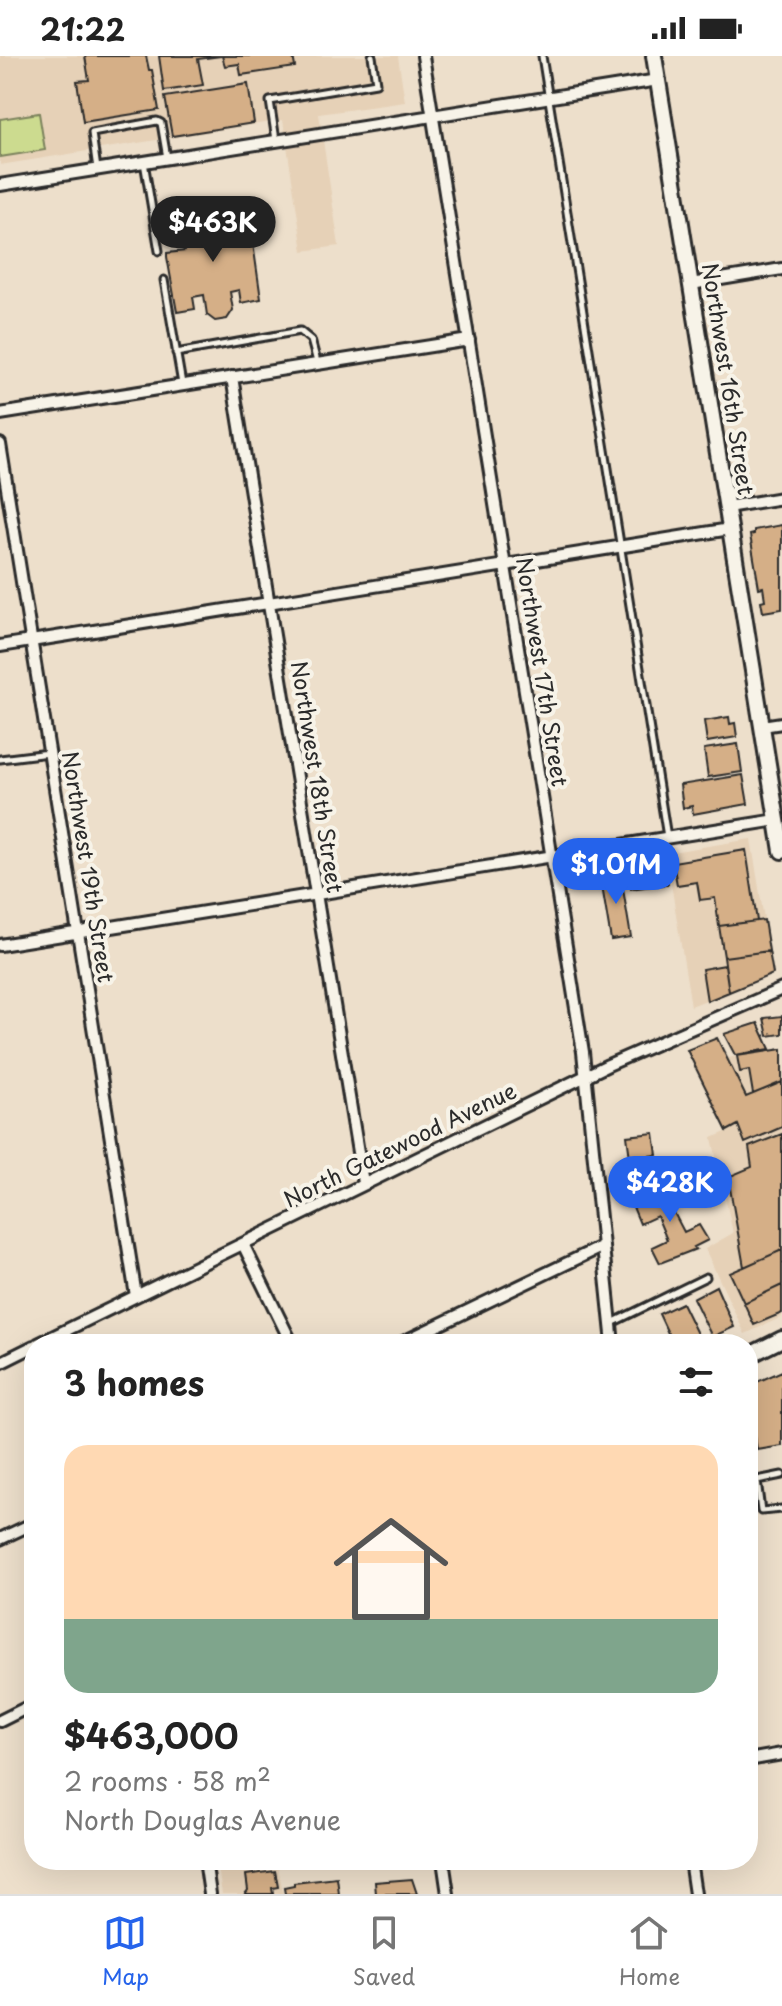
<!DOCTYPE html>
<html lang="en">
<head>
<meta charset="utf-8">
<style>
  :root { --surface:#fff; --page:#f2f2f2; --text:#222; --muted:#767676; --line:#e0e0e0; --accent:#2563eb }
  body { margin:0; font-family:"Playpen Sans",sans-serif; background:var(--page); color:var(--text); height:100vh; display:flex; flex-direction:column; font-size:30px; white-space:nowrap }
  * { box-sizing:border-box; margin:0 }
  p { font-size:26px; color:var(--muted) }
  .icon { flex:none; width:44px; height:44px; fill:none; stroke:currentColor; stroke-width:2; stroke-linecap:round; stroke-linejoin:round }
  .map { position:relative; flex:1; overflow:hidden }
  .side { position:absolute; left:24px; top:1278px; width:734px; height:536px; display:flex; flex-direction:column; background:var(--surface); border-radius:32px; box-shadow:0 8px 32px #0002 }
  .side>* { flex:none }
  .price { position:absolute; translate:-50% -68px; padding:0 18px; border-radius:28px; background:var(--accent); color:#fff; font-size:26px; line-height:52px; filter:drop-shadow(0 2px 4px #0008) }
  .price::after { content:''; position:absolute; left:50%; top:48px; width:24px; height:18px; margin-left:-12px; background:inherit; clip-path:polygon(0 0,100% 0,50% 100%) }
  .price.selected { background:#222; color:#fff }
  ul { padding:0; list-style:none }
  li { display:grid; align-content:center; gap:16px; height:424px; padding:0 40px }
  li span { display:grid; place-items:center; height:248px; border-radius:24px; color:#555 }
  li>.icon { margin-inline-start:auto }
  span .icon { width:144px; height:144px; fill:#fffc; stroke-width:1 }
  li b { font-size:34px }
  h2 { display:flex; justify-content:space-between; align-items:center; height:96px; padding:0 40px; font-size:34px }
  .status { display:flex; justify-content:space-between; align-items:center; height:56px; padding:0 40px; background:var(--surface); direction:ltr }
  .status svg { height:22px; fill:currentColor }
  .tab-bar { display:flex; justify-content:space-around; align-items:center; height:112px; border-top:2px solid var(--line); background:var(--surface); font-size:22px; color:var(--muted) }
  .tab-bar a { display:grid; justify-items:center; gap:4px }
  .tab-bar .selected { color:var(--accent) }
  .map>svg:first-child { display:block }
  .built { fill:#e6d1b7 }
  .green { fill:#ccdb8f; stroke:#7c835d; stroke-width:2 }
  .building { fill:#d5af87; stroke:#2b2b2b; stroke-width:2 }
  .lines { fill:none; stroke-linecap:round; stroke-linejoin:round }
  .service-casing { stroke:#2b2b2b; stroke-width:11 }
  .minor-casing { stroke:#2b2b2b; stroke-width:16 }
  .tertiary-casing { stroke:#2b2b2b; stroke-width:20 }
  .path { stroke:#2b2b2b; stroke-width:2; stroke-dasharray:2 6; stroke-linecap:butt }
  .service { stroke:#f7f3e8; stroke-width:5 }
  .minor { stroke:#f7f3e8; stroke-width:10 }
  .tertiary { stroke:#f7f3e8; stroke-width:14 }
  .labels { text-anchor:middle; stroke-width:8; stroke-linejoin:round; paint-order:stroke }
  .street-label { font-size:22px; fill:#2b2b2b; stroke:#f7f3e8 }
</style>
</head>
<body>
<div class="status"><b>21:22</b><svg viewBox="0 0 49 12"><path d="M0 12V9h3v3zM5 12V6h3v6zM10 12V3h3v9zM15 12V0h3v12zM26 1h20v11H26zM47 4h2v5h-2z"/></svg></div>
<div class="map">
<svg width="782" height="1838" viewBox="0 0 782 1838">
  <rect width="100%" height="100%" fill="#eddfcb"/>
  <filter id="ink" filterUnits="userSpaceOnUse"><feTurbulence type="fractalNoise" baseFrequency=".0125" numOctaves="2"/><feDisplacementMap in="SourceGraphic" scale="16" xChannelSelector="R" yChannelSelector="G"/><feConvolveMatrix kernelMatrix="1 2 1 2 8 2 1 2 1" color-interpolation-filters="sRGB"/></filter>
  <g filter="url(#ink)">
    <path class="built" d="M 0,0 L 398,0 L 405,46 L 319,58 L 339,190 L 303,195 L 283,64 L 0,109 Z
      M 751,783 L 773,918 L 691,950 L 666,797 Z
      M 782,993 L 782,1261 L 745,1278 L 705,1193 L 733,1177 L 712,1082 L 728,1075 L 687,994 L 727,1002 Z
      M 217,1804 L 277,1804 L 283,1838 L 222,1838 Z"/>
    <path class="green" d="M 39,57 L 45,94 L 0,101 L 0,63 Z"/>
    <path class="building" d="M 85,0 L 146,0 L 149,14 L 152,14 L 159,54 L 83,66 L 77,25 L 89,24 Z
      M 159,0 L 221,0 L 198,3 L 203,29 L 164,35 Z
      M 222,0 L 293,0 L 295,11 L 241,19 L 239,8 L 225,10 Z
      M 248,28 L 254,67 L 172,80 L 165,41 Z
      M 218,149 L 219,153 L 227,152 L 228,161 L 232,160 L 236,190 L 253,187 L 261,243 L 241,247 L 239,234 L 230,236 L 233,254 L 227,263 L 215,265 L 207,259 L 204,239 L 193,241 L 195,253 L 177,256 L 167,201 L 167,197 L 185,195 L 182,160 L 191,158 L 190,154 Z
      M 782,469 L 782,553 L 763,556 L 761,545 L 765,544 L 763,531 L 759,532 L 750,479 L 754,478 L 754,474 Z
      M 729,661 L 730,668 L 735,667 L 737,681 L 707,686 L 704,665 Z
      M 738,688 L 742,716 L 708,721 L 704,693 Z
      M 743,719 L 748,748 L 693,758 L 692,750 L 683,752 L 680,729 Z
      M 746,794 L 757,865 L 719,870 L 715,842 L 700,844 L 697,826 L 677,829 L 673,806 Z
      M 665,807 L 668,828 L 631,833 L 628,813 Z
      M 620,815 L 631,881 L 611,884 L 600,818 Z
      M 764,864 L 769,895 L 724,901 L 719,870 Z
      M 769,895 L 773,918 L 729,936 L 724,901 Z
      M 725,909 L 729,936 L 707,945 L 702,913 Z
      M 782,960 L 782,978 L 768,980 L 764,962 Z
      M 758,967 L 770,993 L 735,999 L 724,978 Z
      M 717,982 L 746,1041 L 782,1026 L 782,1071 L 745,1087 L 738,1069 L 727,1075 L 687,994 Z
      M 782,993 L 782,1026 L 753,1038 L 749,1014 L 740,1016 L 737,1000 Z
      M 654,1077 L 657,1099 L 630,1102 L 627,1080 Z
      M 782,1078 L 782,1194 L 744,1211 L 728,1121 L 752,1111 L 749,1091 Z
      M 681,1129 L 688,1145 L 672,1153 L 684,1176 L 699,1169 L 708,1184 L 694,1191 L 696,1193 L 660,1207 L 652,1191 L 667,1184 L 657,1160 L 640,1168 L 633,1151 L 666,1133 L 668,1136 Z
      M 782,1194 L 782,1229 L 744,1247 L 730,1217 Z
      M 782,1229 L 782,1257 L 754,1269 L 744,1247 Z
      M 716,1230 L 734,1271 L 712,1281 L 693,1242 Z
      M 682,1247 L 701,1286 L 698,1288 L 673,1288 L 659,1258 Z
      M 782,1315 L 782,1390 L 757,1394 L 748,1330 Z
      M 275,1815 L 278,1831 L 272,1832 L 273,1838 L 245,1838 L 248,1834 L 246,1819 Z
      M 337,1822 L 339,1838 L 285,1838 L 284,1832 L 294,1830 L 294,1827 Z
      M 412,1823 L 417,1838 L 376,1838 L 375,1826 Z"/>
    <g class="lines">
      <defs>
        <path id="service" d="M 542,0 L 667,781
          M 276,84 L 270,45 L 376,27 L 372,0
          M 144,106 L 159,195
          M 97,113 L 92,77 L 157,65 L 161,67 L 167,102
          M 164,224 L 182,328
          M 176,297 L 300,275 L 311,284 L 317,306
          M 0,703 L 49,697
          M 612,1267 L 706,1221
          M 782,1419 L 757,1424 L 761,1455 L 782,1453"/>
        <path id="minor" d="M 423,0 L 583,996 L 613,1288
          M 0,129 L 658,24
          M 691,228 L 782,213
          M 232,321 L 363,1127
          M 0,358 L 469,284
          M 0,388 L 136,1240
          M 727,451 L 782,442
          M 0,590 L 730,473
          M 762,670 L 782,667
          M 0,889 L 777,764
          M 243,1188 L 292,1288
          M 38,1288 L 608,1009 L 782,933
          M 399,1288 L 603,1190
          M 0,1307 L 34,1290
          M 0,1483 L 34,1467
          M 0,1665 L 34,1648
          M 748,1704 L 782,1698
          M 205,1804 L 210,1838
          M 443,1804 L 448,1838
          M 690,1804 L 695,1838"/>
        <path id="tertiary" d="M 654,0 L 782,795
          M 748,1300 L 782,1283"/>
      </defs>
      <use href="#service" class="service-casing"/>
      <use href="#minor" class="minor-casing"/>
      <use href="#tertiary" class="tertiary-casing"/>
      <path class="path" d="M 764,980 L 772,977"/>
      <use href="#service" class="service"/>
      <use href="#minor" class="minor"/>
      <use href="#tertiary" class="tertiary"/>
    </g>
  </g>
  <g class="labels">
    <g class="street-label">
      <text transform="translate(728 323) rotate(81)" y="8">Northwest 16th Street</text>
      <text transform="translate(542 616) rotate(81)" y="8">Northwest 17th Street</text>
      <text transform="translate(317 721) rotate(81)" y="8">Northwest 18th Street</text>
      <text transform="translate(88 811) rotate(81)" y="8">Northwest 19th Street</text>
      <text transform="translate(400 1089) rotate(-26)" y="8">North Gatewood Avenue</text>
    </g>
  </g>
</svg>
<b class="price selected" style="left:213px;top:208px">$463K</b>
<b class="price" style="left:616px;top:850px">$1.01M</b>
<b class="price" style="left:670px;top:1168px">$428K</b>
<section class="side">
<h2>3 homes<svg class="icon" aria-label="filters" viewBox="0 0 24 24"><path d="M4 7h16M4 17h16"/><circle cx="9" cy="7" r="2"/><circle cx="15" cy="17" r="2"/></svg></h2>
<ul>
<li><span style="background:linear-gradient(#ffd9b3 70%,#7fa58c 0)"><svg class="icon" aria-label="home" viewBox="0 0 24 24"><path d="M3 11l9-7 9 7M6 9v11h12V9"/></svg></span><div><b>$463,000</b><p>2 rooms · 58 m²</p><p>North Douglas Avenue</p></div></li>
</ul>
</section>
</div>
<nav class="tab-bar">
<a class="selected"><svg class="icon" aria-label="map" viewBox="0 0 24 24"><path d="M3 6l6-2 6 2 6-2v14l-6 2-6-2-6 2zM9 4v14M15 6v14"/></svg>Map</a>
<a><svg class="icon" aria-label="saved" viewBox="0 0 24 24"><path d="M7 4h10v16l-5-4-5 4z"/></svg>Saved</a>
<a><svg class="icon" aria-label="home" viewBox="0 0 24 24"><path d="M3 11l9-7 9 7M6 9v11h12V9"/></svg>Home</a>
</nav>
</body>
</html>
